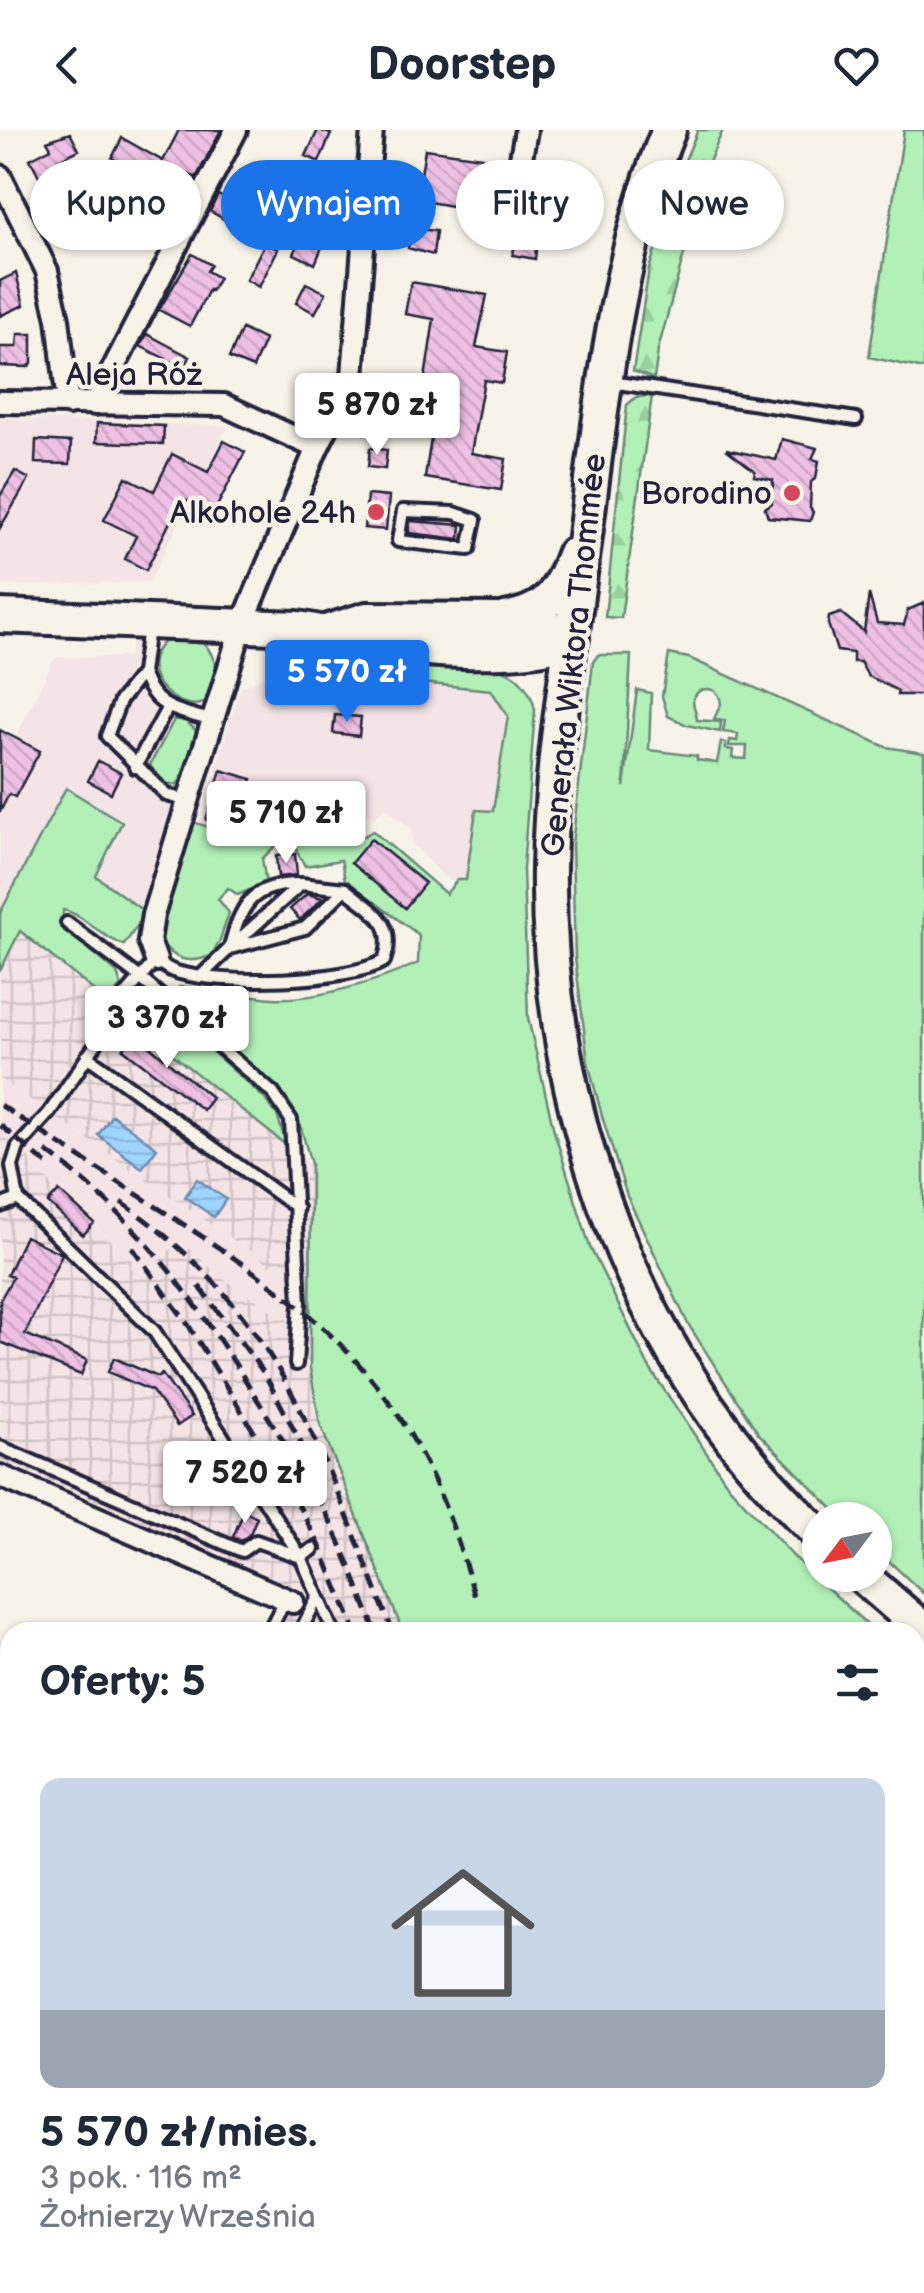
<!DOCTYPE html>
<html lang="pl">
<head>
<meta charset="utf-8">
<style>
  :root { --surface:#fff; --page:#f2f2f3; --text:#1f2937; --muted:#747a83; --accent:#1a73e8 }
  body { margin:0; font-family:"Balsamiq Sans",sans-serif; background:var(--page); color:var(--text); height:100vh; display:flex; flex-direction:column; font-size:38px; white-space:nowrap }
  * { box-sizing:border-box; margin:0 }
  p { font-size:32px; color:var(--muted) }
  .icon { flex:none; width:55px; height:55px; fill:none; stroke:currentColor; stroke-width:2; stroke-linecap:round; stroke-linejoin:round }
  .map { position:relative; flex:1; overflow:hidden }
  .side { position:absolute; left:0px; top:1492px; width:925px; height:672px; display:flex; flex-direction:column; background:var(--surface); border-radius:30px 30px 0 0; box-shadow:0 2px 8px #0004 }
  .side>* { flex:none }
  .top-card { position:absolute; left:30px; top:30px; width:865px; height:90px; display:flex; gap:20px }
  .needle { width:65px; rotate:238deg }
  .tools { position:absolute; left:802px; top:1372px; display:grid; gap:20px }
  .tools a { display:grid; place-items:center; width:90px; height:90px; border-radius:50%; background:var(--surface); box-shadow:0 2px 8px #0004; font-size:50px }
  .price { position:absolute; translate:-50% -85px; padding:0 22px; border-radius:10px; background:#fff; color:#222; font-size:32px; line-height:65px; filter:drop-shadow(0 2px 5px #0008) }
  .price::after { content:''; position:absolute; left:50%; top:60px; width:30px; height:22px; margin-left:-15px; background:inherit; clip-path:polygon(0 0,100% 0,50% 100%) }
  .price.selected { background:var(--accent); color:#fff }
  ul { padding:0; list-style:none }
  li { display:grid; align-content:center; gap:20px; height:530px; padding:0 40px }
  li span { display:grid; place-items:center; height:310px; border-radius:20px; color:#555 }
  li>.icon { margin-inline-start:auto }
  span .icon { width:180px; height:180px; fill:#fffc; stroke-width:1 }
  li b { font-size:42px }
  h2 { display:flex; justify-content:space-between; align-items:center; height:120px; padding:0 40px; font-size:42px }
  .tag { padding:0 35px; border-radius:45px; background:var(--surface); box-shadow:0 2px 8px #0004; font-size:35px; line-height:90px }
  .tag.selected { background:var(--accent); color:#fff }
  header { display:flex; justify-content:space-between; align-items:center; height:130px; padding:0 40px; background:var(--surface); font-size:45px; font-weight:700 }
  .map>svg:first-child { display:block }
  .built { fill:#f4e4e6 }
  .industrial { fill:url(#industrial-grid) }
  .green { fill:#b2f0b7; stroke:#6a8979; stroke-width:2.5 }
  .forest { fill:url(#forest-firs); stroke:#6a8979; stroke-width:2.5 }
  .water { fill:url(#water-rules); stroke:#6d8db0; stroke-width:2.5 }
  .building { fill:url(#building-back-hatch); stroke:#22223b; stroke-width:2.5 }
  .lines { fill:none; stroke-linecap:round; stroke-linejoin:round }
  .service-casing { stroke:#22223b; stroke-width:18 }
  .minor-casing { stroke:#22223b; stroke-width:28 }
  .primary-casing { stroke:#22223b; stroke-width:40 }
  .service { stroke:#f7f3e8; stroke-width:10 }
  .minor { stroke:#f7f3e8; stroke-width:20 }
  .primary { stroke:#f7f3e8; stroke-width:32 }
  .rail { stroke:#22223b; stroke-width:5; stroke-dasharray:15 8; stroke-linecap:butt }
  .poi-dot { fill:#d1495b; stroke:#f7f3e8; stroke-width:4 }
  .labels { text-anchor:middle; stroke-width:9; stroke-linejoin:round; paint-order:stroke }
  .street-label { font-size:32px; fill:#22223b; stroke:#f7f3e8 }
  .poi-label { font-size:32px; fill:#22223b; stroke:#f7f3e8; text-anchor:end }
</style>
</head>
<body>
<header><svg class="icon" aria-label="back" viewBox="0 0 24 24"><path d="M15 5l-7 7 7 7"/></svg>Doorstep<svg class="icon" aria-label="heart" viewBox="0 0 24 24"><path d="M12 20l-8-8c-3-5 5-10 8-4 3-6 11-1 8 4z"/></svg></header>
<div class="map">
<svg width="924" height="2163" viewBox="0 0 924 2163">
  <defs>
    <pattern id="industrial-grid" width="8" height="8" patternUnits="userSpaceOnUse" patternTransform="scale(2.5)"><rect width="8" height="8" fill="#f4e4e6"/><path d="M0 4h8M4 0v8" fill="none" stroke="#d1c3c6"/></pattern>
    <pattern id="forest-firs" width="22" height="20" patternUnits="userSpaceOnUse" patternTransform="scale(2.5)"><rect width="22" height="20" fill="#b2f0b7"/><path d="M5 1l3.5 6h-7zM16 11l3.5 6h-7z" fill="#99ce9e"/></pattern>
    <pattern id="water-rules" width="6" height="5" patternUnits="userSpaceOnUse" patternTransform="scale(2.5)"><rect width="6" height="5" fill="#9fd5fe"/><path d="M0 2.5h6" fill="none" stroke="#89b7db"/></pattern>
    <pattern id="building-back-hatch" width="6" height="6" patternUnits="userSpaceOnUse" patternTransform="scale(2.5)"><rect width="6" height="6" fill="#eec0e3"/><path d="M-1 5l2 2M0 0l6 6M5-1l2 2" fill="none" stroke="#cca5c4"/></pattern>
  </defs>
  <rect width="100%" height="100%" fill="#f7f3e8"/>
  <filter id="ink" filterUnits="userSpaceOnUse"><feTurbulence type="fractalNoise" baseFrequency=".01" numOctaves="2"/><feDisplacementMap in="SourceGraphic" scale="20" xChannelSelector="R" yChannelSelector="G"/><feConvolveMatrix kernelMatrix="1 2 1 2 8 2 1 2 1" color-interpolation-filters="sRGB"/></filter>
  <g filter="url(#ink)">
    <path class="built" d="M 0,288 L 228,296 L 149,452 L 0,456 Z
      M 133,506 L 205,510 L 218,531 L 218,544 L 146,783 L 96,746 L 66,658 L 0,783 L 0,639 L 55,527 L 128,527 Z
      M 275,542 L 491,560 L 508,586 L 493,681 L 476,680 L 466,750 L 448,751 L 412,713 L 411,698 L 385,677 L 375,687 L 344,676 L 253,692 L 240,707 L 199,695 L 240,558 Z
      M 0,949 L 290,1149 L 290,1192 L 222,1148 L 180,1110 L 145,1143 L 33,1036 L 28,1025 L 0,1004 Z"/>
    <path class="industrial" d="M 20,801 L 109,873 L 106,879 L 115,887 L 119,881 L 310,1035 L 313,1165 L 0,949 L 0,841 Z
      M 0,1004 L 28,1025 L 33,1036 L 145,1143 L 180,1110 L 222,1148 L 311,1205 L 310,1239 L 320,1295 L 403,1502 L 276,1502 L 286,1483 L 299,1483 L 307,1462 L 0,1330 Z"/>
    <path class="green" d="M 904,0 L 924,0 L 924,239 L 869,227 Z
      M 166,510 L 205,514 C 214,527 218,536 214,551 C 214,553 211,565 210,567 C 191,594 124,544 166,510 Z
      M 669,524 L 689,528 L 886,617 L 924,623 L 924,1464 L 875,1418 L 875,1390 L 844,1390 L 758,1303 L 688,1194 L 627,1066 L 602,986 L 588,932 L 575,828 L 572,715 L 593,532 L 598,525 L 631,525 L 624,657 L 637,560 L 651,563 L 649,620 L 697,626 L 697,630 L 717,633 L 721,612 L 726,613 L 726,619 L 733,620 L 732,628 L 746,629 L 747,616 L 729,616 L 730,610 L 737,611 L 738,604 L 723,602 L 725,590 L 714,589 L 721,574 C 720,561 711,556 699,561 C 687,572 697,578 697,590 L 721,592 L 720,602 L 687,595 L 668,586 L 662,566 Z
      M 392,529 C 421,532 477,532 502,540 C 520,545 532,563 535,580 L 523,739 L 528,888 L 554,1001 L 590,1117 L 649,1237 L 728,1355 L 793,1426 L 875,1502 L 403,1502 L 320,1294 L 310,1238 L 311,1034 L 298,987 L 276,958 L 175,871 L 179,857 C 210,856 242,866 273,868 C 313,871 381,851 418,833 L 419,805 L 345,750 L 341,730 L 305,736 L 294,716 L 276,715 L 262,729 L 266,753 L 238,765 L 228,758 L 218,769 L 229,783 L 220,810 L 211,826 C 189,834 174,831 161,811 L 161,796 L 193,692 L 240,707 L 253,692 L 344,677 L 361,692 L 355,698 L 355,703 L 364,706 L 373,701 L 446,764 L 457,750 L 466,750 L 476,680 L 493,681 L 508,586 L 491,560 L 381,549 L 381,536 Z
      M 183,589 L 198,602 L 187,644 L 176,655 L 162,653 L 150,635 L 174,590 Z
      M 66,658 L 122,692 L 96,746 L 146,783 L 124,815 C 101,808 85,785 63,780 L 63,796 L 117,843 L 121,855 L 109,873 L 20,801 L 0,841 L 0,783 Z
      M 147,868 L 156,871 L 264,968 L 277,985 L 287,1016 L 127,888 L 141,871 Z
      M 915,1703 L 924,1722 L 924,1796 L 915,1801 Z
      M 10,2042 L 10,2107 L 0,2127 L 0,2062 Z
      M 238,2155 L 751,2155 L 753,2163 L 234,2163 Z"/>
    <path class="forest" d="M 698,0 L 723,0 L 709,32 L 658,220 L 654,249 L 633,241 L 649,139 L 680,42 Z
      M 652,266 L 621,488 L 605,487 L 627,275 L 636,267 Z
      M 915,2081 L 924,2086 L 924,2163 L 753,2163 L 751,2155 L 915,2155 Z"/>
    <path class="water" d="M 112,985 L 157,1018 L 142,1038 L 98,1005 Z
      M 197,1049 L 226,1069 L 214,1087 L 185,1067 Z"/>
    <path class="building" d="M 179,0 L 221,0 L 196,48 L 175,38 L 152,84 L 117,68 L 124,56 L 110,48 L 119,32 L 112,28 L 122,8 L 163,31 Z
      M 318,0 L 331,4 L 319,32 L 306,26 Z
      M 70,3 L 79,20 L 58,30 L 81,74 L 61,84 L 55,75 L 47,75 L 43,66 L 47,61 L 30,29 L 51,18 L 47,11 Z
      M 425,19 L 482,27 L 476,66 L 512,73 L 515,50 L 530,53 L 530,61 L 542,63 L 535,129 L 513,125 L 517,98 L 496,94 L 498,84 L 417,70 Z
      M 311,35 L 334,47 L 326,68 L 302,59 Z
      M 259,59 L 275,67 L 254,107 L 210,81 L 218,65 L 234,73 L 239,63 L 252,71 Z
      M 381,75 L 405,79 L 403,95 L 379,92 Z
      M 309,91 L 329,100 L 315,134 L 294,124 Z
      M 411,98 L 436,101 L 433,125 L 408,118 Z
      M 265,113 L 278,119 L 259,157 L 246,150 Z
      M 192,124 L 211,135 L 207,141 L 219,148 L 211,161 L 209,160 L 190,196 L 159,180 Z
      M 16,143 L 24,175 L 0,186 L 0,151 Z
      M 411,152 L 487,165 L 476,217 L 507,222 L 502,253 L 484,250 L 471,323 L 506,329 L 501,360 L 425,348 L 433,296 L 399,291 L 404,259 L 423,262 L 434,189 L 405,184 Z
      M 306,153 L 326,163 L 315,183 L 296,173 Z
      M 242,199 L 265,210 L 253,238 L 229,228 Z
      M 18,204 L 32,204 L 32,233 L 28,237 L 0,236 L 0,217 L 17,217 Z
      M 147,204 L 190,227 L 184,238 L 140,216 Z
      M 97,293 L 164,296 L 163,314 L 96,312 Z
      M 782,309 L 817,318 L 812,329 L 819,331 L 816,348 L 811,352 L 810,378 L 813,382 L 810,391 L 768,387 L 765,378 L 772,373 L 773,350 L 754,346 L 755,341 L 726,319 L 776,330 Z
      M 36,310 L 71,312 L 70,334 L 35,333 Z
      M 224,311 L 245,322 L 213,384 L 182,368 L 146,440 L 125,429 L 136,406 L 104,390 L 126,347 L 154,361 L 172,324 L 208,342 Z
      M 370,318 L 387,320 L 385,339 L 368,337 Z
      M 15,341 L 29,349 L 0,398 L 0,366 Z
      M 367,365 L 389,367 L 386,400 L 364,398 Z
      M 410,391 L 461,395 L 460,409 L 409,403 Z
      M 869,464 L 877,493 L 904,495 L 908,480 L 924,473 L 924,565 L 897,565 L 898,561 L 868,546 L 860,532 L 853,532 L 853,523 L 837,521 L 828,494 L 829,487 L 841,483 L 864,502 Z
      M 335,585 L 361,587 L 359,606 L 333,603 Z
      M 0,600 L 40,621 L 15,667 L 9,664 L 0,682 Z
      M 98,631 L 121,643 L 111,663 L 88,651 Z
      M 221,640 L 252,649 L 237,699 L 206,690 Z
      M 371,709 L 425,753 L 405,778 L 351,733 Z
      M 295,724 L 297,745 L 278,747 L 276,726 Z
      M 307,764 L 323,768 L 300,790 L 290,779 Z
      M 135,904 L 212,968 L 203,980 L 123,919 Z
      M 59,1061 L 94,1093 L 83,1105 L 48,1073 Z
      M 25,1106 L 62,1124 L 25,1204 L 87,1230 L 81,1245 L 0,1212 L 0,1170 L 13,1147 L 7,1145 Z
      M 114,1228 L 158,1247 L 162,1244 L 192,1286 L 177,1296 L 152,1261 L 108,1242 Z
      M 244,1381 L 257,1387 L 250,1404 L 241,1411 L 233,1407 Z"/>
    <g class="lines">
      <defs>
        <path id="service" d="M 611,252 L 856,289
          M 403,381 L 454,383 L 475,390 L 469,419 L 398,411 Z
          M 148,497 L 142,543 L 120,571 L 107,606 L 167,665 L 188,671
          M 142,543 C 156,581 177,580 213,591
          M 365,564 L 371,519
          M 135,637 L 168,577
          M 67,793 L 139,847 L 273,963 L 291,990 L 300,1174 L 296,1234
          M 234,814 L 301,754 L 345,759
          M 230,817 C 241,774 252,754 300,754
          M 87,926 L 297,1078
          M 0,1076 L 18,1069
          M 0,1317 L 242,1421 L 256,1411 L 301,1427 L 154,1201 L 18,1069 L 12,1036 L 18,1017 L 49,983 L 105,901 L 110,883 L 156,830 C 163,835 168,840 176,842 C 221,855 344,853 384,831 C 398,792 372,781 345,759 L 305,798 L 230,818 L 200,847
          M 313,1419 L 301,1427 L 334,1502
          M 268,1502 L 286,1469
          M 300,1502 L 318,1467
          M 924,1625 L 916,1672 L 924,1697
          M 495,2155 L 497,2163
          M 458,2163 L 482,2163"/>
        <path id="minor" d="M 520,34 L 526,0
          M 0,46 L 47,141 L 58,189 L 68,274
          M 0,272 L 224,275 L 317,318
          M 95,274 L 236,0
          M 156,830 L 149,811 L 153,785 L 242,495 L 317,318 L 353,246 L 372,0
          M 0,1346 L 293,1472"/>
        <path id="primary" d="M 669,0 C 614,131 602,275 584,414 C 570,521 551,629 549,738 C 546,942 610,1155 738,1317 C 763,1349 791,1377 820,1406
          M 0,486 L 297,498 C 321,501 342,508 365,512 C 414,520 530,530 572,508
          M 505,489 C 548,482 559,463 573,425
          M 329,501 L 367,489 L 496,490 L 548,498 L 572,508
          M 861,1445 L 924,1500"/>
      </defs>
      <use href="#service" class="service-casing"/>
      <use href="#minor" class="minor-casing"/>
      <use href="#primary" class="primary-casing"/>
      <use href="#service" class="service"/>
      <use href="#minor" class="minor"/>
      <use href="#primary" class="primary"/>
      <path class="rail" d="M 0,975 C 55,1011 110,1047 166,1083 C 259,1143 348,1202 407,1299 C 439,1352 458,1408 475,1467
        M 0,995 L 50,1037
        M 46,1021 C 139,1088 203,1180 262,1277 C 285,1314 309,1350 329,1389 C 347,1426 361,1465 376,1502
        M 121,1072 C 288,1188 320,1325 393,1502
        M 132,1117 L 189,1196 L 293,1365 L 319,1414 L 356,1502
        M 199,1156 L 264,1243 L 311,1332"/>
    </g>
  </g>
  <g class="poi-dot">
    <circle cx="792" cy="363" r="10"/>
    <circle cx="376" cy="382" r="10"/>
  </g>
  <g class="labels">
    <g class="street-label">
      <text x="134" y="255">Aleja Róż</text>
      <text transform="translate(573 525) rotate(-84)" y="11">Generała Wiktora Thommée</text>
    </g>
    <g class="poi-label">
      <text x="772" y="374">Borodino</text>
      <text x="356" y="393">Alkohole 24h</text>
    </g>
  </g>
</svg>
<div class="tools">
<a><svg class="needle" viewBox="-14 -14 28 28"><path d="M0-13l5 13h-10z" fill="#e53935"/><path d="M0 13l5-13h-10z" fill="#747a83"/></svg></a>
</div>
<b class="price" style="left:377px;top:328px">5 870 zł</b>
<b class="price selected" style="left:347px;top:595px">5 570 zł</b>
<b class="price" style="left:286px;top:736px">5 710 zł</b>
<b class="price" style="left:167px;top:941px">3 370 zł</b>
<b class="price" style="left:245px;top:1396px">7 520 zł</b>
<div class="top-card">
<a class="tag">Kupno</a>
<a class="tag selected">Wynajem</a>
<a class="tag">Filtry</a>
<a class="tag">Nowe</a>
</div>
<section class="side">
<h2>Oferty: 5<svg class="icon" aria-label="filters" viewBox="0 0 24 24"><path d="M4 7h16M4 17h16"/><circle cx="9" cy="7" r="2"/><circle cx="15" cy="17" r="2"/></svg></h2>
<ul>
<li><span style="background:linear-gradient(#c9d6e8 75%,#9aa5b1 0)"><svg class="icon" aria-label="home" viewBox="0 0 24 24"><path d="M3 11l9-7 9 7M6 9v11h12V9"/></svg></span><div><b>5 570 zł/mies.</b><p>3 pok. · 116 m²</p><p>Żołnierzy Września</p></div></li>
</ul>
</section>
</div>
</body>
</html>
